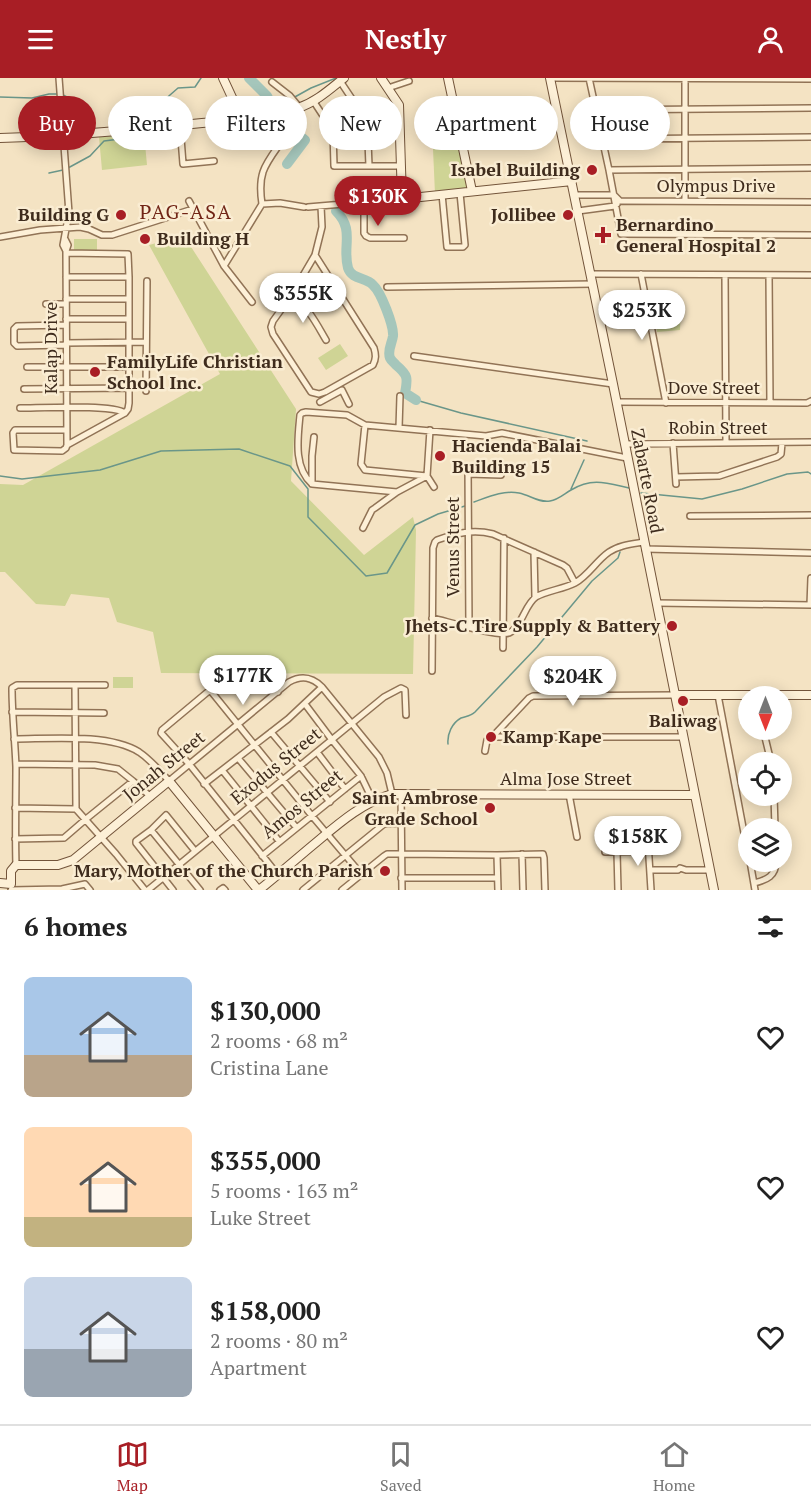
<!DOCTYPE html>
<html lang="en">
<head>
<meta charset="utf-8">
<style>
  :root { --surface:#fff; --page:#f6f6f6; --text:#222; --muted:#767676; --line:#e0e0e0; --accent:#a81e25 }
  body { margin:0; font-family:"PT Serif",serif; background:var(--page); color:var(--text); height:100vh; display:flex; flex-direction:column; font-size:22px; white-space:nowrap }
  * { box-sizing:border-box; margin:0 }
  p { font-size:20px; color:var(--muted) }
  .icon { flex:none; width:33px; height:33px; fill:none; stroke:currentColor; stroke-width:2; stroke-linecap:round; stroke-linejoin:round }
  .map { position:relative; height:812px; overflow:hidden }
  .panel { display:flex; flex-direction:column; background:var(--surface); flex:1 }
  .panel>* { flex:none }
  .top-card { position:absolute; left:18px; top:18px; width:776px; height:54px; display:flex; gap:12px }
  .needle { width:39px; rotate:180deg }
  .tools { position:absolute; left:738px; top:608px; display:grid; gap:12px }
  .tools a { display:grid; place-items:center; width:54px; height:54px; border-radius:50%; background:var(--surface); box-shadow:0 3px 15px #0003; font-size:30px }
  .price { position:absolute; translate:-50% -51px; padding:0 14px; border-radius:21px; background:#fff; color:#222; font-size:20px; line-height:39px; filter:drop-shadow(0 2px 3px #0008) }
  .price::after { content:''; position:absolute; left:50%; top:36px; width:18px; height:14px; margin-left:-9px; background:inherit; clip-path:polygon(0 0,100% 0,50% 100%) }
  .price.active { background:var(--accent); color:#fff }
  ul { padding:0; list-style:none }
  li { display:flex; align-items:center; gap:18px; height:150px; padding:0 24px }
  li span { display:grid; place-items:center; flex:none; width:168px; height:120px; border-radius:9px; color:#555 }
  li>.icon { margin-inline-start:auto }
  span .icon { width:72px; height:72px; fill:#fffc; stroke-width:1 }
  li b { font-size:26px }
  h2 { display:flex; justify-content:space-between; align-items:center; height:72px; padding:0 24px; font-size:26px }
  .pill { padding:0 21px; border-radius:27px; background:var(--surface); box-shadow:0 3px 15px #0003; font-size:21px; line-height:54px }
  .pill.active { background:var(--accent); color:#fff }
  header { display:flex; justify-content:space-between; align-items:center; height:78px; padding:0 24px; background:var(--accent); color:#fff; font-size:27px; font-weight:600 }
  .tab-bar { display:flex; justify-content:space-around; align-items:center; height:84px; border-top:2px solid var(--line); background:var(--surface); font-size:16px; color:var(--muted) }
  .tab-bar a { display:grid; justify-items:center; gap:3px }
  .tab-bar .active { color:var(--accent) }
  .map>svg:first-child { display:block }
  .green { fill:#cfd495 }
  .lines { fill:none; stroke-linecap:round; stroke-linejoin:round }
  .stream { stroke:#6a9689; stroke-width:1.5 }
  .river { stroke:#a5c6bb; stroke-width:10 }
  .street-casing { stroke:#917356; stroke-width:8 }
  .secondary-casing { stroke:#73543a; stroke-width:10 }
  .street { stroke:#fdf0d7; stroke-width:5 }
  .secondary { stroke:#fdf0d7; stroke-width:8 }
  .poi-dot { fill:#a81e25; stroke:#faedd3; stroke-width:2 }
  .labels { text-anchor:middle; stroke-width:5; stroke-linejoin:round; paint-order:stroke }
  .poi-label { font-size:18px; font-weight:bold; fill:#3f2c1d; stroke:#faedd3; text-anchor:end }
  .street-label { font-size:18px; fill:#3f2c1d; stroke:#faedd3 }
  .neighbourhood-label { font-size:20px; letter-spacing:1.5px; fill:#712516; stroke:#faedd3 }
</style>
</head>
<body>
<header><svg class="icon" aria-label="menu" viewBox="0 0 24 24"><path d="M4 6h16M4 12h16M4 18h16"/></svg>Nestly<svg class="icon" aria-label="person" viewBox="0 0 24 24"><circle cx="12" cy="8" r="4"/><path d="M4 21q1-7 8-7t8 7"/></svg></header>
<div class="map">
<svg width="811" height="812" viewBox="0 0 811 812">
  <rect width="100%" height="100%" fill="#f4e3c3"/>
  <path class="green" d="M 49,33 L 50,49 L 24,50 L 23,34 Z
    M 144,55 L 147,87 L 102,92 L 99,59 Z
    M 461,67 L 470,112 L 435,116 L 433,71 Z
    M 184,158 L 296,331 L 291,403 L 364,477 L 413,439 L 416,452 L 413,596 L 161,595 L 153,554 L 117,544 L 109,520 L 71,516 L 65,528 L 36,526 L 5,494 L 0,494 L 0,406 L 23,407 L 220,296 L 149,167 Z
    M 74,161 L 97,161 L 97,175 L 74,175 Z
    M 653,226 L 681,226 L 680,252 L 657,254 Z
    M 340,266 L 348,278 L 326,292 L 318,280 Z
    M 113,599 L 133,599 L 133,610 L 113,610 Z"/>
  <g class="lines">
    <path class="stream" d="M 63,17 L 71,21 L 96,53
      M 267,18 L 289,22
      M 0,19 L 32,20 L 49,16 L 58,16
      M 293,20 L 311,10 L 336,0
      M 159,45 L 162,24 L 178,10 L 195,9 L 201,0
      M 68,90 L 90,78 L 104,63 L 128,60 L 145,54
      M 49,95 L 63,92
      M 416,322 L 461,335 L 587,363
      M 0,398 L 22,401 L 100,392 L 161,373 L 239,371 L 290,388 L 308,411 L 308,439 L 366,498 L 387,495 L 415,447 L 438,436 L 465,428
      M 571,411 L 584,382
      M 641,415 L 702,421 L 742,411 L 787,396 L 808,394 L 811,396
      M 474,424 C 488,419 503,412 519,415 C 530,417 538,425 550,423 C 558,422 564,416 571,412 C 592,399 607,405 629,410
      M 448,666 C 447,656 452,645 461,640 C 467,638 471,638 475,634 L 537,569 L 592,503 L 618,480 L 620,474"/>
    <path class="river" d="M 249,0 L 267,18 L 277,39 L 305,62 L 287,86
      M 336,133 C 355,152 342,168 348,190 C 352,202 366,199 373,207 C 381,214 394,248 393,258 C 392,266 387,272 390,280 C 392,284 394,284 396,287 C 408,297 408,300 405,315 L 416,322"/>
    <defs>
      <path id="street" d="M 59,0 L 69,135 L 63,167 L 66,173
        M 550,0 L 811,1
        M 589,0 L 609,92 L 621,156 L 811,157
        M 685,0 L 685,123
        M 340,3 L 362,36 L 370,35
        M 272,4 L 290,18 L 300,30
        M 388,10 L 409,3
        M 314,24 L 333,53 L 334,88 L 401,88
        M 596,32 L 811,30
        M 180,47 L 183,86 L 214,83
        M 602,61 L 811,59
        M 361,63 L 373,63
        M 368,63 L 369,88
        M 609,92 L 811,90
        M 442,116 L 447,169 L 463,169 L 465,167 L 460,115
        M 575,117 L 614,117 L 620,123 L 811,124
        M 189,123 L 224,188 L 252,224
        M 364,125 L 364,155 L 366,158 L 370,160 L 404,160
        M 262,126 C 257,93 266,86 284,60
        M 262,126 L 280,125 L 304,129
        M 308,129 L 402,121
        M 578,133 L 615,128 L 617,126
        M 0,159 L 40,152 L 80,149 L 89,151 L 102,157 L 112,157 L 193,131
        M 65,161 L 68,167 L 66,173 L 67,367
        M 66,175 L 128,176 L 129,199 L 129,325 L 128,331 L 125,335 L 67,367 L 66,370 L 62,373 L 14,372 L 13,355 L 15,352 L 67,352
        M 315,177 L 374,270 C 376,277 376,281 373,287 L 325,314 L 319,316 L 311,314 L 273,256 L 271,249 L 273,243 L 291,218 L 315,177 L 322,149 L 321,128
        M 224,188 L 262,126
        M 591,196 L 811,197
        M 641,196 L 666,325
        M 725,197 L 726,365
        M 769,197 L 770,325
        M 66,199 L 129,199
        M 387,209 L 593,206
        M 291,218 C 308,228 316,245 326,262
        M 66,221 L 129,221
        M 46,226 L 66,226
        M 66,241 L 129,241
        M 66,247 L 17,248 L 14,251 L 14,265 L 17,268 L 66,267
        M 66,265 L 146,264
        M 414,278 L 613,306
        M 27,289 L 130,289
        M 24,311 L 130,310
        M 146,313 L 147,203
        M 320,324 L 342,312 L 349,326
        M 616,324 L 807,325 L 811,323
        M 20,330 C 40,330 112,326 125,335
        M 365,347 L 361,386 L 365,392 L 427,398 L 434,409
        M 399,350 L 400,318
        M 673,365 L 676,406
        M 625,366 L 811,364
        M 468,389 L 469,549
        M 468,396 L 501,397
        M 676,399 L 719,398 L 777,379 L 781,376 L 782,365
        M 312,406 L 312,378 L 314,359
        M 397,414 L 312,406 C 293,389 298,359 300,337 L 302,335 L 306,334 L 347,337 L 365,347 L 486,358 L 502,355 L 627,380
        M 690,438 L 811,437
        M 363,450 L 372,432 L 375,430 L 397,414 L 427,398 L 430,352
        M 645,471 L 811,475
        M 534,474 L 535,519
        M 656,525 L 811,527
        M 810,527 L 811,500
        M 432,540 C 446,543 498,559 509,555 C 522,549 525,526 536,519 C 545,513 564,511 575,505 C 589,497 596,483 609,474 C 619,467 632,466 644,464
        M 503,570 L 504,460
        M 432,593 L 433,470 L 435,464 L 437,462 C 457,455 473,451 493,456 L 563,487 L 567,490 L 575,505
        M 265,597 L 278,614
        M 75,607 L 76,731 L 116,776 L 145,812
        M 718,617 L 748,776
        M 305,626 L 332,662 L 361,698 L 373,723
        M 12,634 L 104,635
        M 763,651 L 771,684
        M 271,654 L 330,724
        M 495,659 L 496,655 L 529,620 L 533,618 L 675,617
        M 14,661 C 49,661 108,655 139,674 C 151,682 160,693 169,703 L 289,604 C 302,597 312,599 322,609 L 379,679 L 387,695 L 392,716
        M 485,673 L 487,662 L 495,659 L 683,659
        M 317,674 L 345,711
        M 238,680 L 296,749
        M 16,686 L 95,687 L 118,691 L 133,703 L 151,719
        M 222,692 L 279,763
        M 204,706 L 288,641 L 322,609
        M 401,715 L 402,812
        M 569,716 L 577,759
        M 774,717 L 775,750
        M 15,730 L 76,731
        M 151,752 L 200,812
        M 15,761 L 64,760 L 86,741 L 133,703
        M 648,764 L 651,812
        M 605,774 L 648,773
        M 617,774 L 618,812
        M 522,776 L 523,812
        M 497,777 L 498,812
        M 262,778 L 361,698
        M 750,783 L 755,812
        M 16,787 C 15,755 16,722 16,689 C 15,663 12,636 12,610 L 17,607 L 105,607
        M 650,792 L 678,792 L 680,790 L 686,792 L 710,792
        M 278,797 L 190,687 L 161,655 L 162,652 L 210,612 L 312,738 L 362,797
        M 401,800 L 497,800
        M 754,805 C 767,802 776,798 776,783
        M 11,812 L 62,811 L 85,806 L 90,812
        M 148,812 L 384,619 L 401,610 L 405,612 L 406,637
        M 173,812 L 136,765 L 136,763 L 151,752 L 166,737 L 195,773
        M 220,812 L 223,810 L 225,812
        M 303,812 L 384,746 L 401,745
        M 342,812 L 384,778 L 387,776 L 402,776 L 497,777 L 543,776 L 544,780 L 545,812"/>
      <path id="secondary" d="M 223,0 L 242,41
        M 381,0 L 399,27 L 402,121 L 572,103
        M 448,0 L 472,113
        M 550,0 L 613,306 L 714,812
        M 0,60 C 68,58 135,52 202,45 C 234,42 268,41 298,30 C 316,24 329,12 344,0
        M 675,617 L 811,617
        M 0,805 L 11,806 L 11,793 L 16,787 L 58,787 L 73,782 L 169,703 L 258,812
        M 259,812 C 278,797 295,782 313,767 C 337,747 361,725 392,716 L 695,717"/>
    </defs>
    <use href="#street" class="street-casing"/>
    <use href="#secondary" class="secondary-casing"/>
    <use href="#street" class="street"/>
    <use href="#secondary" class="secondary"/>
  </g>
  <g class="poi-dot">
    <circle cx="592" cy="92" r="6"/>
    <circle cx="121" cy="137" r="6"/>
    <circle cx="568" cy="137" r="6"/>
    <path d="M600 148h6v6h6v6h-6v6h-6v-6h-6v-6h6z"/>
    <circle cx="145" cy="161" r="6"/>
    <circle cx="95" cy="294" r="6"/>
    <circle cx="440" cy="378" r="6"/>
    <circle cx="672" cy="548" r="6"/>
    <circle cx="683" cy="623" r="6"/>
    <circle cx="491" cy="659" r="6"/>
    <circle cx="490" cy="730" r="6"/>
    <circle cx="385" cy="793" r="6"/>
  </g>
  <g class="labels">
    <g class="poi-label">
      <text x="580" y="98">Isabel Building</text>
      <text x="109" y="143">Building G</text>
      <text x="556" y="143">Jollibee</text>
      <text x="616" y="153" text-anchor="start">Bernardino<tspan x="616" dy="21">General Hospital 2</tspan></text>
      <text x="157" y="167" text-anchor="start">Building H</text>
      <text x="107" y="290" text-anchor="start">FamilyLife Christian<tspan x="107" dy="21">School Inc.</tspan></text>
      <text x="452" y="374" text-anchor="start">Hacienda Balai<tspan x="452" dy="21">Building 15</tspan></text>
      <text x="660" y="554">Jhets-C Tire Supply &amp; Battery</text>
      <text x="683" y="649" text-anchor="middle">Baliwag</text>
      <text x="503" y="665" text-anchor="start">Kamp Kape</text>
      <text x="478" y="726">Saint Ambrose<tspan x="478" dy="21">Grade School</tspan></text>
      <text x="373" y="799">Mary, Mother of the Church Parish</text>
    </g>
    <g class="street-label">
      <text x="716" y="114">Olympus Drive</text>
      <text transform="translate(51 270) rotate(-90)" y="6">Kalap Drive</text>
      <text x="714" y="316">Dove Street</text>
      <text x="718" y="356">Robin Street</text>
      <text transform="translate(647 403) rotate(79)" y="6">Zabarte Road</text>
      <text transform="translate(453 469) rotate(-90)" y="6">Venus Street</text>
      <text transform="translate(164 688) rotate(-39)" y="6">Jonah Street</text>
      <text transform="translate(276 688) rotate(-39)" y="6">Exodus Street</text>
      <text x="566" y="707">Alma Jose Street</text>
      <text transform="translate(302 726) rotate(-39)" y="6">Amos Street</text>
    </g>
    <g class="neighbourhood-label">
      <text x="186" y="141">PAG-ASA</text>
    </g>
  </g>
</svg>
<div class="tools">
<a><svg class="needle" viewBox="-14 -14 28 28"><path d="M0-13l5 13h-10z" fill="#e53935"/><path d="M0 13l5-13h-10z" fill="#767676"/></svg></a>
<a><svg class="icon" aria-label="locate" viewBox="0 0 24 24"><circle cx="12" cy="12" r="6"/><path d="M12 2v4M12 18v4M2 12h4M18 12h4"/></svg></a>
<a><svg class="icon" aria-label="layers" viewBox="0 0 24 24"><path d="M12 4l9 5-9 5-9-5zM3 14l9 5 9-5"/></svg></a>
</div>
<b class="price active" style="left:378px;top:149px">$130K</b>
<b class="price" style="left:303px;top:246px">$355K</b>
<b class="price" style="left:642px;top:263px">$253K</b>
<b class="price" style="left:243px;top:628px">$177K</b>
<b class="price" style="left:573px;top:629px">$204K</b>
<b class="price" style="left:638px;top:789px">$158K</b>
<div class="top-card">
<a class="pill active">Buy</a>
<a class="pill">Rent</a>
<a class="pill">Filters</a>
<a class="pill">New</a>
<a class="pill">Apartment</a>
<a class="pill">House</a>
</div>
</div>
<section class="panel">
<h2>6 homes<svg class="icon" aria-label="filters" viewBox="0 0 24 24"><path d="M4 7h16M4 17h16"/><circle cx="9" cy="7" r="2"/><circle cx="15" cy="17" r="2"/></svg></h2>
<ul>
<li><span style="background:linear-gradient(#a9c7e8 65%,#b9a48a 0)"><svg class="icon" aria-label="home" viewBox="0 0 24 24"><path d="M3 11l9-7 9 7M6 9v11h12V9"/></svg></span><div><b>$130,000</b><p>2 rooms · 68 m²</p><p>Cristina Lane</p></div><svg class="icon" aria-label="heart" viewBox="0 0 24 24"><path d="M12 20l-8-8c-3-5 5-10 8-4 3-6 11-1 8 4z"/></svg></li>
<li><span style="background:linear-gradient(#ffd9b3 75%,#c2b280 0)"><svg class="icon" aria-label="home" viewBox="0 0 24 24"><path d="M3 11l9-7 9 7M6 9v11h12V9"/></svg></span><div><b>$355,000</b><p>5 rooms · 163 m²</p><p>Luke Street</p></div><svg class="icon" aria-label="heart" viewBox="0 0 24 24"><path d="M12 20l-8-8c-3-5 5-10 8-4 3-6 11-1 8 4z"/></svg></li>
<li><span style="background:linear-gradient(#c9d6e8 60%,#9aa5b1 0)"><svg class="icon" aria-label="home" viewBox="0 0 24 24"><path d="M3 11l9-7 9 7M6 9v11h12V9"/></svg></span><div><b>$158,000</b><p>2 rooms · 80 m²</p><p>Apartment</p></div><svg class="icon" aria-label="heart" viewBox="0 0 24 24"><path d="M12 20l-8-8c-3-5 5-10 8-4 3-6 11-1 8 4z"/></svg></li>
</ul>
</section>
<nav class="tab-bar">
<a class="active"><svg class="icon" aria-label="map" viewBox="0 0 24 24"><path d="M3 6l6-2 6 2 6-2v14l-6 2-6-2-6 2zM9 4v14M15 6v14"/></svg>Map</a>
<a><svg class="icon" aria-label="saved" viewBox="0 0 24 24"><path d="M7 4h10v16l-5-4-5 4z"/></svg>Saved</a>
<a><svg class="icon" aria-label="home" viewBox="0 0 24 24"><path d="M3 11l9-7 9 7M6 9v11h12V9"/></svg>Home</a>
</nav>
</body>
</html>
